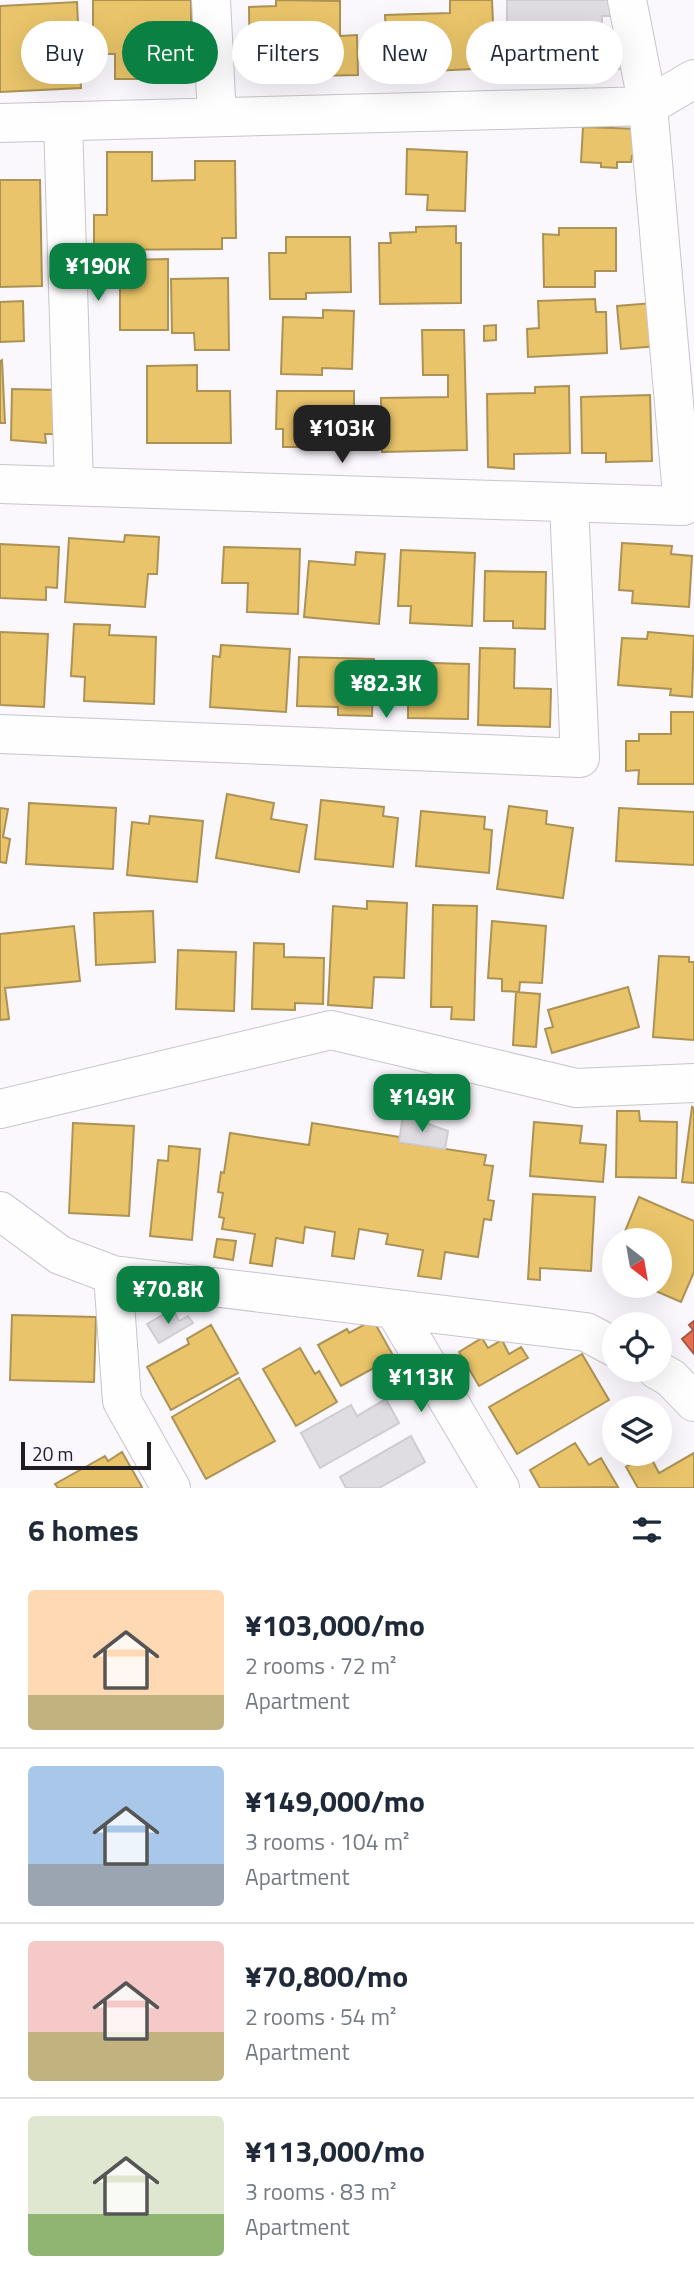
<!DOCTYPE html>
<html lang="en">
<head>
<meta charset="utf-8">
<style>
  :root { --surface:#fff; --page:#f6f6f7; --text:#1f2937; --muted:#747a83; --line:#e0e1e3; --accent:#0b8043 }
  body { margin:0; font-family:"Titillium Web",sans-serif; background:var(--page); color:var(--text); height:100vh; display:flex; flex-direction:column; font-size:26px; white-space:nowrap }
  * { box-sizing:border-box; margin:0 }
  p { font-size:23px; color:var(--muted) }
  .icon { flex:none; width:38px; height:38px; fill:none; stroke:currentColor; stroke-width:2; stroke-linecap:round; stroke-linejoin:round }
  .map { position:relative; height:1488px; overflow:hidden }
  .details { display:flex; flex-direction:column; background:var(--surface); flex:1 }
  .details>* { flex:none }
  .guide { position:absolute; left:21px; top:21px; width:653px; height:63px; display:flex; gap:14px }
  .needle { width:46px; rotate:149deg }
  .tools { position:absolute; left:602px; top:1228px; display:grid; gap:14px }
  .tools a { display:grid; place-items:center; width:70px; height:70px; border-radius:50%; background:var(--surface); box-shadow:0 7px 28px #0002; font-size:35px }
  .scale { position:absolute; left:21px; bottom:18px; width:130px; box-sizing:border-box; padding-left:7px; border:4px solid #1f1d22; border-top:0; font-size:19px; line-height:24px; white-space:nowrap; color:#1f1d22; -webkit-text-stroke:5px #f9f5ff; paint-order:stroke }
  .price { position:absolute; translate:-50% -60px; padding:0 16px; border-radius:14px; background:var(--accent); color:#fff; font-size:23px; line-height:46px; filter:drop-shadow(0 2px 4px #0008) }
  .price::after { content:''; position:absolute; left:50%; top:42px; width:21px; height:16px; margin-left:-10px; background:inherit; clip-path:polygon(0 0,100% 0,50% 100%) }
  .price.active { background:#222; color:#fff }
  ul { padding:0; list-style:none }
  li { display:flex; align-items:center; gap:21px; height:175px; padding:0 28px }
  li+li { border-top:2px solid var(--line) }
  li span { display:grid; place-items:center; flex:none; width:196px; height:140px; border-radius:7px; color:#555 }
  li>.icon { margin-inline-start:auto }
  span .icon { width:84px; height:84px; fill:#fffc; stroke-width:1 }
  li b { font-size:30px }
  h2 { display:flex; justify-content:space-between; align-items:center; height:84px; padding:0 28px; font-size:30px }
  .tag { padding:0 24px; border-radius:32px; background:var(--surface); box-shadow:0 7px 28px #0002; font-size:24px; line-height:63px }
  .tag.active { background:var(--accent); color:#fff }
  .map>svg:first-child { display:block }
  .homes { fill:#e9c46a; stroke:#ac9254; stroke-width:2 }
  .shops { fill:#e76f51; stroke:#ab5643; stroke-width:2 }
  .building { fill:#e0dde2; stroke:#ceccd0; stroke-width:2 }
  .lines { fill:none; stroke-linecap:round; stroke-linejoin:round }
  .street-casing { stroke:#c7c6ca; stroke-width:40 }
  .street { stroke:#fefeff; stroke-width:38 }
</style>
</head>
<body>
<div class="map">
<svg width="694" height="1488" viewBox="0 0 694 1488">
  <rect width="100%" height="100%" fill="#faf7fd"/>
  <path class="homes" d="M 93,0 L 191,0 L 191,23 L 164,23 L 165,35 L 193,35 L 193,79 L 115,79 L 115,54 L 93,54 Z
    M 276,0 L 340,1 L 340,36 L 357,35 L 358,75 L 313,76 L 313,64 L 296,64 L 296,73 L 250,74 L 249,7 L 276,6 Z
    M 450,0 L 492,0 L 495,68 L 388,73 L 385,15 L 450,13 Z
    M 77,2 L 81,88 L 0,92 L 0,6 Z
    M 583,127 L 640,129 L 639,156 L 632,156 L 631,162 L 617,162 L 617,168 L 601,167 L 601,163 L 581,162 Z
    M 407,149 L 467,152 L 465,211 L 427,210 L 428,195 L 406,194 Z
    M 107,152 L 152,152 L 152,181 L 195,180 L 195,161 L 235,161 L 236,238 L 222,238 L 222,249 L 94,250 L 94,215 L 107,215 Z
    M 0,180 L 40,180 L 42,286 L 0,287 Z
    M 456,226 L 456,243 L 461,243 L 461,303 L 380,304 L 379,243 L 391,243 L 390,233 L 416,232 L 416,227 Z
    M 559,228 L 616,228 L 616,271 L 595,271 L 595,287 L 544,287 L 543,234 L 559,235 Z
    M 286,237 L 350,237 L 351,292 L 306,293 L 306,299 L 270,299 L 269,253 L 286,253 Z
    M 110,254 L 125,254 L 125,260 L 168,259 L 168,330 L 120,330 L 120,280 L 110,280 Z
    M 228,278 L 229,350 L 195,350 L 194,333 L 172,333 L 171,279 Z
    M 595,299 L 596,312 L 606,312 L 607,353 L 528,357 L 527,329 L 539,328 L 538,301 Z
    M 23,301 L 24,341 L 0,342 L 0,302 Z
    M 653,303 L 658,346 L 621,349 L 617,306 Z
    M 323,310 L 354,311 L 352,369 L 322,368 L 322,375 L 281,374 L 283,317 L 323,318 Z
    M 496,325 L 496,340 L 484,341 L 484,326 Z
    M 422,330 L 464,330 L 467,450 L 382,452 L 381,398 L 448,397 L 448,375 L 423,375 Z
    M 2,360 L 5,423 L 0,423 L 0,361 Z
    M 197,365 L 197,391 L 230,391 L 231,443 L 147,443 L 147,366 Z
    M 569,386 L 570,453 L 514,454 L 514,469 L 488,467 L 487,394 L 535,393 L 535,387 Z
    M 12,389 L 60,390 L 59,434 L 45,434 L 46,443 L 11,440 Z
    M 277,391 L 354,391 L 354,447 L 283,447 L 283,429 L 276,429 Z
    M 650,395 L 652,461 L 606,462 L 606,453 L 582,453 L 581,397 Z
    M 125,535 L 159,537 L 157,574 L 148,574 L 145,607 L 65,602 L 69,538 L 124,542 Z
    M 622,543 L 672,546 L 671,554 L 692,556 L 689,607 L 632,603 L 633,591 L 619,590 Z
    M 0,544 L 59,547 L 57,588 L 46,587 L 46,600 L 0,598 Z
    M 224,547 L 300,549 L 298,614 L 247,612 L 248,583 L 222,583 Z
    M 401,550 L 475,553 L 472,626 L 410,623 L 411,606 L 398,606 Z
    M 356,552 L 385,554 L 379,624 L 304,617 L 309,561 L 355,565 Z
    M 485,571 L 546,572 L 545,629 L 513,628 L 513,621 L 484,621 Z
    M 74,624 L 110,625 L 109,635 L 156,637 L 154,704 L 84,701 L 85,677 L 71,676 Z
    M 0,632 L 48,634 L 44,707 L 0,705 Z
    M 648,632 L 694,636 L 692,697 L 670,695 L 671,689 L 618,685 L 622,638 L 647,639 Z
    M 221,645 L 290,649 L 286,712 L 210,707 L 213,656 L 220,657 Z
    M 480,648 L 515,649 L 514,688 L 551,689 L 550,727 L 478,725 Z
    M 299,657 L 374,659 L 372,716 L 338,715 L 338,707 L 297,706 Z
    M 397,662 L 469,664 L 468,719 L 408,718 L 408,703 L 396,703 Z
    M 671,712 L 694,712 L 694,784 L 638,784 L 639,770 L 626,771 L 626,741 L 639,741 L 639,734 L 671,734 Z
    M 227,794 L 274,803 L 271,819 L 307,825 L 299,872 L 216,858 Z
    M 321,800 L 384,807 L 383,816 L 398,818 L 393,867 L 315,859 Z
    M 29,803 L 116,808 L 113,869 L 26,864 Z
    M 509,806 L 547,811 L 546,824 L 573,828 L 563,898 L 497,889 Z
    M 0,808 L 8,809 L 3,837 L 10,839 L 6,863 L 0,862 Z
    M 619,808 L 694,812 L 694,865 L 616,861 Z
    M 421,811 L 485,817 L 484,829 L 492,830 L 489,873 L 416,866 Z
    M 150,816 L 203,821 L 197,882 L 127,875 L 132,822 L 149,824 Z
    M 367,901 L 407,903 L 404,978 L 374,977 L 372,1008 L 328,1005 L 333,906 L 367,909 Z
    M 433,905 L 477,906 L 474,1020 L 451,1019 L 452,1007 L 431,1007 Z
    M 153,911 L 155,962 L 96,965 L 94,913 Z
    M 492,921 L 546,926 L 542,983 L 520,982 L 519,992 L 502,991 L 502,979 L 488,978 Z
    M 74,926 L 80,981 L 5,988 L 9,1019 L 0,1020 L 0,934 Z
    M 254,943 L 284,944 L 284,957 L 324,958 L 323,1004 L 295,1003 L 295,1010 L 252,1009 Z
    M 178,950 L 236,952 L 234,1011 L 176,1009 Z
    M 659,956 L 689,957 L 689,962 L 694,962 L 694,1040 L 653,1037 Z
    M 628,987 L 639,1027 L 552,1053 L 545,1029 L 553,1027 L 548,1010 Z
    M 516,992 L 540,994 L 536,1047 L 513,1045 Z
    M 692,1107 L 694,1108 L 694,1183 L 682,1182 Z
    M 617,1111 L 639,1111 L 640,1121 L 677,1122 L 676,1178 L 616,1177 Z
    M 534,1122 L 582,1126 L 580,1143 L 606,1145 L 603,1182 L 530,1176 Z
    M 73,1123 L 134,1126 L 129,1216 L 69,1213 Z
    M 312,1123 L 400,1137 L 399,1142 L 486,1155 L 484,1165 L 493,1166 L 488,1200 L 494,1201 L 491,1220 L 484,1219 L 478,1257 L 445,1252 L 441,1279 L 418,1276 L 423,1250 L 386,1244 L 388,1234 L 359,1229 L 354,1259 L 332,1256 L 335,1232 L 305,1227 L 303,1243 L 276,1238 L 272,1266 L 250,1263 L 255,1234 L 222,1229 L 224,1218 L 219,1217 L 223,1193 L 218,1192 L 221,1172 L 224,1173 L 230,1133 L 309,1145 Z
    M 169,1146 L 200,1149 L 192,1240 L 150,1236 L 158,1160 L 168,1161 Z
    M 533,1194 L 595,1197 L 591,1271 L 540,1268 L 540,1280 L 528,1279 Z
    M 639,1197 L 694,1221 L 694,1272 L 681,1302 L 644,1286 L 660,1286 L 660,1241 L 621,1241 Z
    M 217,1239 L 236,1241 L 233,1260 L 214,1257 Z
    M 12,1315 L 96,1317 L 94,1382 L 10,1380 Z
    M 373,1320 L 394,1357 L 341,1386 L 318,1345 L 347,1329 L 349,1333 Z
    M 211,1325 L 238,1373 L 171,1410 L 147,1367 L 189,1344 L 187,1339 Z
    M 482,1338 L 488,1348 L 502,1340 L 509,1354 L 521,1347 L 528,1358 L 479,1386 L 459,1352 Z
    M 300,1348 L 315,1374 L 319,1371 L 337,1402 L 296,1426 L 263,1369 Z
    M 582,1354 L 609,1400 L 517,1454 L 489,1407 Z
    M 239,1378 L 275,1441 L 206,1479 L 172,1417 Z
    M 575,1443 L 589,1465 L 601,1458 L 618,1487 L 540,1488 L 530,1470 Z
    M 122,1452 L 142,1487 L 140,1488 L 58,1488 L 55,1484 L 105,1456 L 108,1461 Z
    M 694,1453 L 694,1488 L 638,1488 L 626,1467 L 649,1454 L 659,1473 Z"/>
  <path class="shops" d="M 694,1321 L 694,1354 L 682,1339 L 693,1330 L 689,1325 Z"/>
  <path class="building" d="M 507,0 L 620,0 L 621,16 L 602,16 L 602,41 L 622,40 L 622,69 L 569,70 L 569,41 L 539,42 L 539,52 L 507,53 Z
    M 403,1115 L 448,1131 L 445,1149 L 399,1142 Z
    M 173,1309 L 179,1321 L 188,1316 L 193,1323 L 159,1343 L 147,1324 Z
    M 386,1399 L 399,1423 L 320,1468 L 301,1433 L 351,1405 L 357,1416 Z
    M 411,1436 L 425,1462 L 379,1488 L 346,1488 L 340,1477 Z"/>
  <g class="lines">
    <defs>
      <path id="street" d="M 211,0 L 217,117
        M 63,121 L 74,486
        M 0,123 L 648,106 L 694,79
        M 0,484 L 683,506 L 648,106 L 627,0
        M 0,734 L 580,758 L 569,503
        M 0,1109 L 331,1030 L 576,1088 L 694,1083
        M 0,1211 L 60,1255 L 113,1275 L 586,1332 L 614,1347
        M 113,1275 L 122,1401 L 171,1488
        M 394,1309 L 500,1488
        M 657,1370 L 671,1378 L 694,1402"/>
    </defs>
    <use href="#street" class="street-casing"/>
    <use href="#street" class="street"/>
  </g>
</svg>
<div class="tools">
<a><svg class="needle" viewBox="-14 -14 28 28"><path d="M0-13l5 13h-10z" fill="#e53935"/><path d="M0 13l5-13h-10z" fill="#747a83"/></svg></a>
<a><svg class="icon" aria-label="locate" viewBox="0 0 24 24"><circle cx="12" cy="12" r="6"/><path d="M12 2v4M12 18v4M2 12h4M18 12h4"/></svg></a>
<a><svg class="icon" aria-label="layers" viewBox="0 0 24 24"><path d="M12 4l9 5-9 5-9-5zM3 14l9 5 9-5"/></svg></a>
</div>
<div class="scale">20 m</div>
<b class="price" style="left:98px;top:303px">¥190K</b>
<b class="price active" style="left:342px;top:465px">¥103K</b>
<b class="price" style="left:386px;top:720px">¥82.3K</b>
<b class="price" style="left:422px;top:1134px">¥149K</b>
<b class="price" style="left:168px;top:1326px">¥70.8K</b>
<b class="price" style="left:421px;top:1414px">¥113K</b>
<div class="guide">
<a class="tag">Buy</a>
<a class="tag active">Rent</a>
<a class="tag">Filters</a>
<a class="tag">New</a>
<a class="tag">Apartment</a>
</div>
</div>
<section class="details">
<h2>6 homes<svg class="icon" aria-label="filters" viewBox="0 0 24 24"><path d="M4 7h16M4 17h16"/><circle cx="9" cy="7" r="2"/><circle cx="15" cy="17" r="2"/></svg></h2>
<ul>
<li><span style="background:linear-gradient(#ffd9b3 75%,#c2b280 0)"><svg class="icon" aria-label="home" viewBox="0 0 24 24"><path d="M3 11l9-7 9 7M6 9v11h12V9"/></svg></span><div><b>¥103,000/mo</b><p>2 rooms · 72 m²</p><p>Apartment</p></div></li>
<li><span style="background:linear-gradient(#a9c7e8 70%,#9aa5b1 0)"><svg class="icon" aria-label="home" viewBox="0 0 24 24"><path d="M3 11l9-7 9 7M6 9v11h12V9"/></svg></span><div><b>¥149,000/mo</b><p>3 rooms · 104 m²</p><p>Apartment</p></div></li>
<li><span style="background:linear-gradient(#f6c9c9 65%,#c2b280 0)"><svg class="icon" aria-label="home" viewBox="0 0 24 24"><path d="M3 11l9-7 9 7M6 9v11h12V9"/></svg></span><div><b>¥70,800/mo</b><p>2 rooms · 54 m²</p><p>Apartment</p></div></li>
<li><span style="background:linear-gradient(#dfe7d0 70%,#8fb573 0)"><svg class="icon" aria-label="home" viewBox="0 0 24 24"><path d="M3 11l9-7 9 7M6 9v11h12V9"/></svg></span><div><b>¥113,000/mo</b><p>3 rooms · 83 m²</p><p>Apartment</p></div></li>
</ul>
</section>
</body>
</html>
